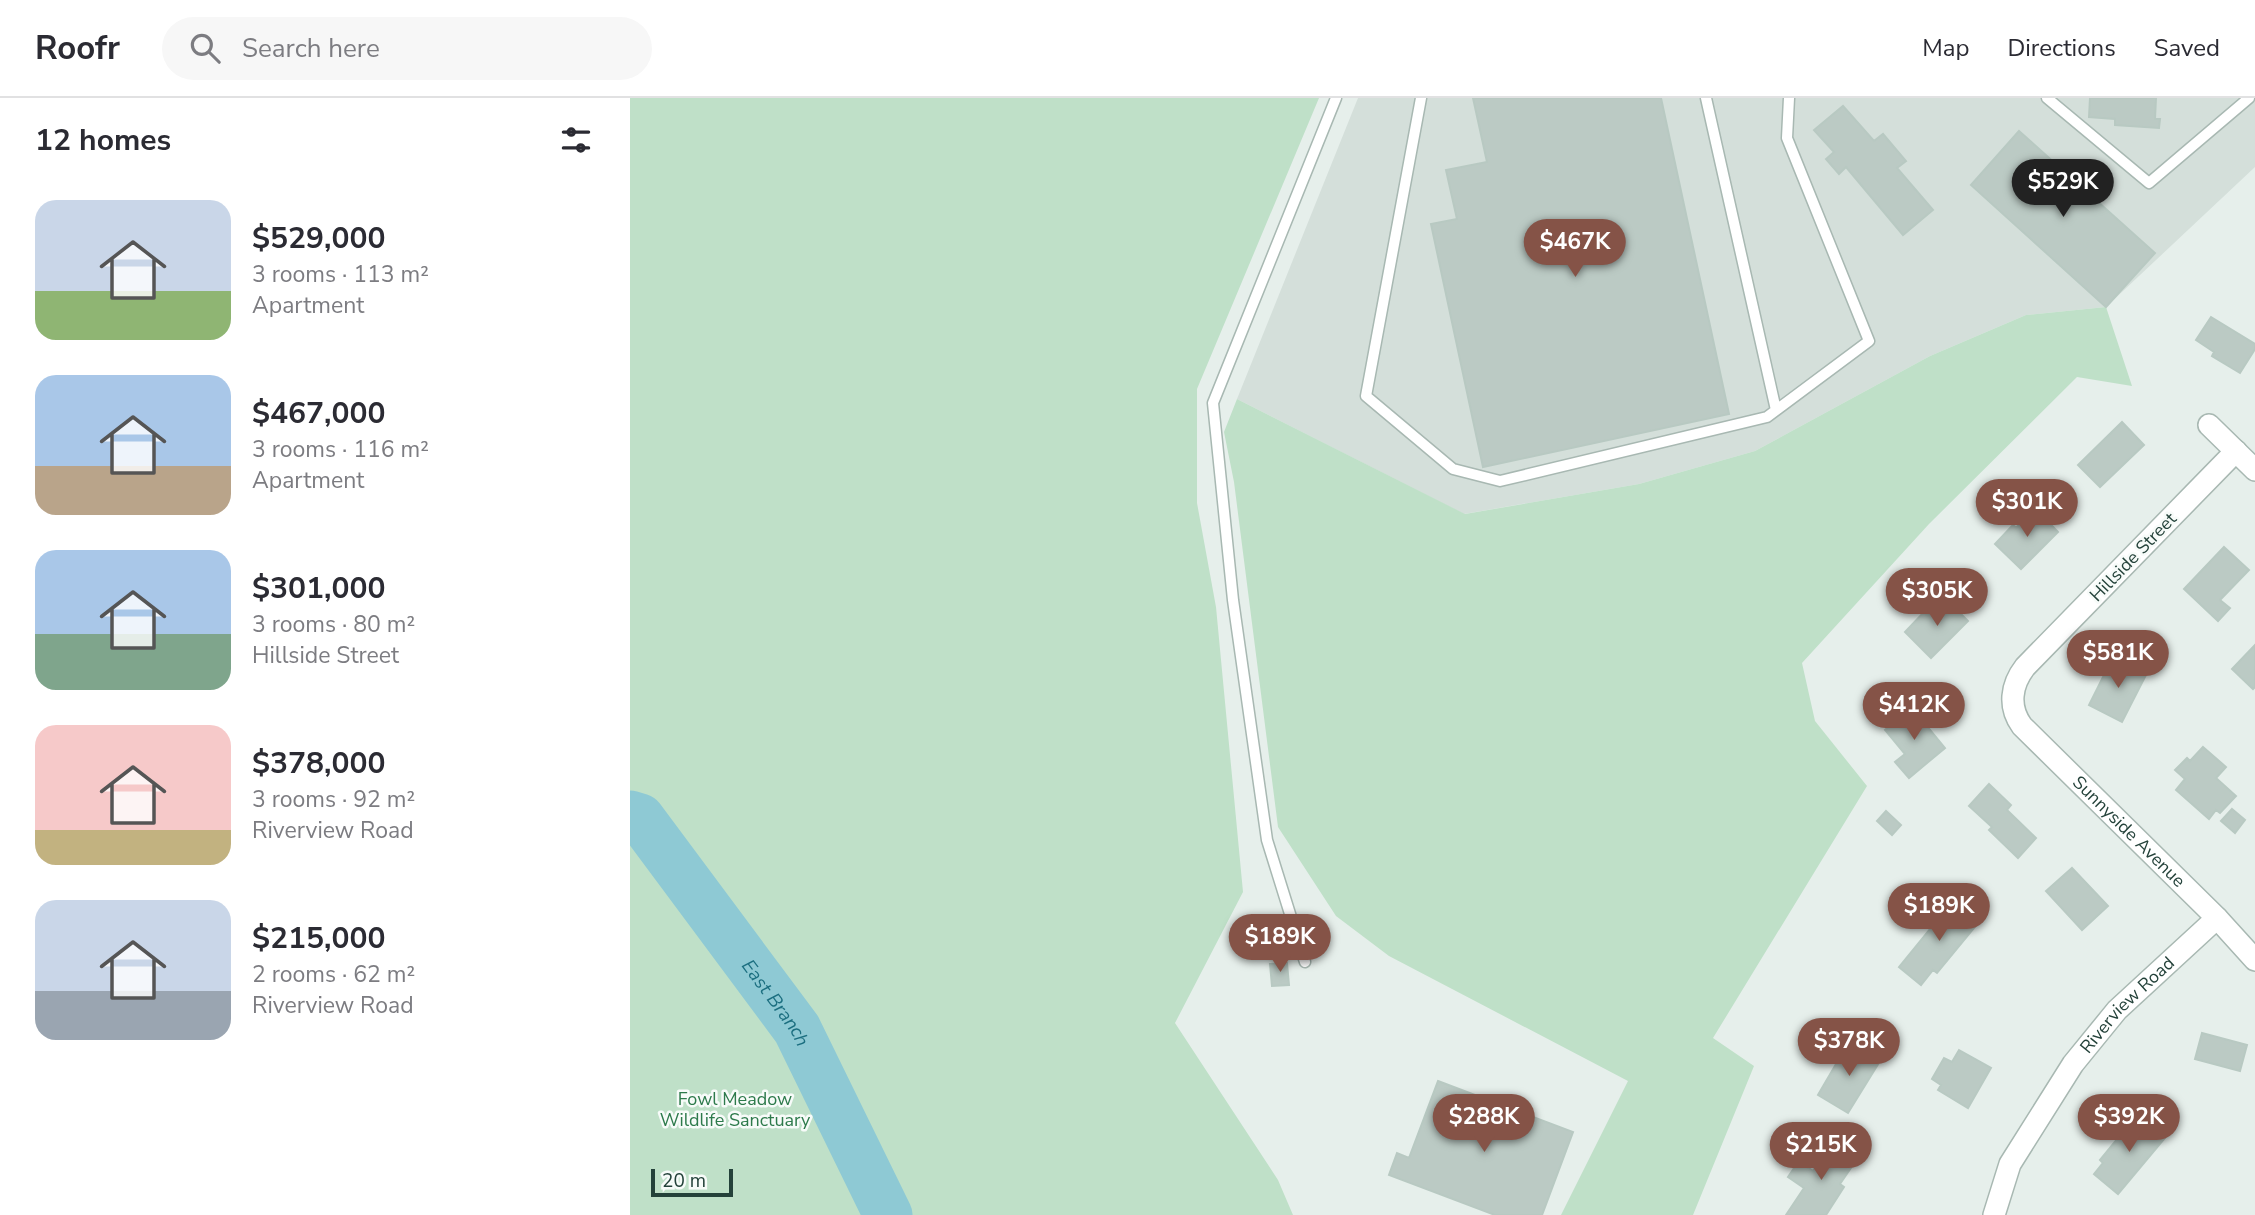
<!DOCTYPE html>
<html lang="en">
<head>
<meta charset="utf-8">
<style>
  :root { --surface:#fff; --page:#f7f7f7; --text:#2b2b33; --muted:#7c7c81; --line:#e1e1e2; --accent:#855347 }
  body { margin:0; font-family:"Nunito Sans",sans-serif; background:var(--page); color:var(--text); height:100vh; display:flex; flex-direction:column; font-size:26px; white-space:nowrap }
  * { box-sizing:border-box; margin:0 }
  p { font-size:23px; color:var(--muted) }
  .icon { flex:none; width:38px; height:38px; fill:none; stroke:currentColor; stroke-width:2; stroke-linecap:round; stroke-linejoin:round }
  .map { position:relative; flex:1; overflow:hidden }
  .sheet { display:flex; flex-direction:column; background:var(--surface); width:630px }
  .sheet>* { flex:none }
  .scale { position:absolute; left:21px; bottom:18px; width:82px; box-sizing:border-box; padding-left:7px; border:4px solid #24423a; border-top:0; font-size:19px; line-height:24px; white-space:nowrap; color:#24423a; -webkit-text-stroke:5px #f7fbf9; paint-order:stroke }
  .price { position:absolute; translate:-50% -60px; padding:0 16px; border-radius:24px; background:var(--accent); color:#fff; font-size:23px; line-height:46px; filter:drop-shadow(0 2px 4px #0008) }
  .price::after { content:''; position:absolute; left:50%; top:42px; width:21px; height:16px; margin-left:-10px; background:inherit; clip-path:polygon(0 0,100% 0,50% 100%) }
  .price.active { background:#222; color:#fff }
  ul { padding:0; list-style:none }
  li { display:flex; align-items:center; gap:21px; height:175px; padding:0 35px }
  li span { display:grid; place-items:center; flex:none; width:196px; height:140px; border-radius:21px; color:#555 }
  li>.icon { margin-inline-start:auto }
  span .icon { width:84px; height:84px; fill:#fffc; stroke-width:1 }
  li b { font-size:30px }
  h2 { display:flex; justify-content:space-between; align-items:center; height:84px; padding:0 35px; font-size:30px }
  header { display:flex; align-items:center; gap:42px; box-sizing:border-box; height:98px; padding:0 35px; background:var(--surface); border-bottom:2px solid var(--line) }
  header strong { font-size:33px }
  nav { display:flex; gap:38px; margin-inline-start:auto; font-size:24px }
  .search { width:490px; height:63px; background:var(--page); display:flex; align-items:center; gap:18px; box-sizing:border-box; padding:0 24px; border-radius:38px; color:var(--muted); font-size:26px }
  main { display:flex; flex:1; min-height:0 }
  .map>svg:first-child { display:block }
  .built { fill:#d4dfda }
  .green { fill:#bfe0c8 }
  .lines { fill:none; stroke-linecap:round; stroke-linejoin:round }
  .river { stroke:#8ec9d4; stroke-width:49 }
  .building { fill:#bbcac4; stroke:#b8c9c2; stroke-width:2 }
  .service-casing { stroke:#a8b8b2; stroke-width:13 }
  .minor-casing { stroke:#a8b8b2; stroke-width:24 }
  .service { stroke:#fff; stroke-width:10 }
  .minor { stroke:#fff; stroke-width:21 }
  .labels { text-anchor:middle; stroke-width:5; stroke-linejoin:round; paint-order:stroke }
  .street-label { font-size:18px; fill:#24423a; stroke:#f7fbf9 }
  .park-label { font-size:18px; fill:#2d7a4b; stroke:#f7fbf9 }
  .water-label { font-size:19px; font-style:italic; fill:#1c6f80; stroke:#f7fbf9 }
</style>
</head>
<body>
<header>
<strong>Roofr</strong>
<div class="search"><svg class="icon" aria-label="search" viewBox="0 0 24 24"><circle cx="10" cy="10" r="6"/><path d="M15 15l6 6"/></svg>Search here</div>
<nav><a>Map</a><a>Directions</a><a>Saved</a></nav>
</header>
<main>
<section class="sheet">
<h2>12 homes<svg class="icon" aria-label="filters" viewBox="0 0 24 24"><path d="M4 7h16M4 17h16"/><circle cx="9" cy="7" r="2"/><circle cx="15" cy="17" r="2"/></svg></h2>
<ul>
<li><span style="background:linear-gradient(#c9d6e8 65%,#8fb573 0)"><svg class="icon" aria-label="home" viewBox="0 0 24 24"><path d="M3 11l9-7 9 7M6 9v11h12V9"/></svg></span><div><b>$529,000</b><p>3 rooms · 113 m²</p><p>Apartment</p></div></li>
<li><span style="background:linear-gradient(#a9c7e8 65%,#b9a48a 0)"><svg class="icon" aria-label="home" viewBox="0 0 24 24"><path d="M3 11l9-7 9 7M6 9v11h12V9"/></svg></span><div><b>$467,000</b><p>3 rooms · 116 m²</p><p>Apartment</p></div></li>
<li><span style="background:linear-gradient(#a9c7e8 60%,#7fa58c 0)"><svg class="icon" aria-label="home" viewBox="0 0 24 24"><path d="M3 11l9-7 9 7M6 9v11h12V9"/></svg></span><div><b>$301,000</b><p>3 rooms · 80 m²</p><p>Hillside Street</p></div></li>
<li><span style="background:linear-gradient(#f6c9c9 75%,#c2b280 0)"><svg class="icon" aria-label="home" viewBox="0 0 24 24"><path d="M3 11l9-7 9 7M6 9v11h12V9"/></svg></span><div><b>$378,000</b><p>3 rooms · 92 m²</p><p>Riverview Road</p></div></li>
<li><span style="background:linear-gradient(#c9d6e8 65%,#9aa5b1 0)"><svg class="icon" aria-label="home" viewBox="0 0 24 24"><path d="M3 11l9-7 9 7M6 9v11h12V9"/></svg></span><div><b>$215,000</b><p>2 rooms · 62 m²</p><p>Riverview Road</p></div></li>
</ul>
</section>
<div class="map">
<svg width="1625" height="1117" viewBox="0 0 1625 1117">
  <rect width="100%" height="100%" fill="#e6efeb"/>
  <path class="built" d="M 728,0 L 1625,0 L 1625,69 L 1476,209 L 1396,217 L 1300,258 L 1125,353 L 1009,386 L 834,416 L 607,301 Z"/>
  <path class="green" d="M 0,0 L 689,0 L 567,291 L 567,405 L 586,509 L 613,794 L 545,925 L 648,1082 L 663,1117 L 0,1117 Z
    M 1476,209 L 1502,288 L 1447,279 L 1299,426 L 1172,565 L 1185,623 L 1237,688 L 1083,940 L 1124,968 L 1063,1117 L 931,1117 L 998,983 L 759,858 L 706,818 L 648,729 L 604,384 L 594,334 L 607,301 L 835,416 L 1009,386 L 1125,353 L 1300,258 L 1396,217 Z"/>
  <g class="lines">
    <path class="river" id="s1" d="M 0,717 L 10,720 L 167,931 L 258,1117"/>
  </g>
  <path class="building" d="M 843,0 L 1031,0 L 1099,316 L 853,369 L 801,126 L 827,121 L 816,72 L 857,64 Z
    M 1460,0 L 1526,0 L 1525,21 L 1530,21 L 1529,30 L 1485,27 L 1485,21 L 1459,19 Z
    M 1213,8 L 1244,43 L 1253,36 L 1276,63 L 1267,70 L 1303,112 L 1273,137 L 1216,69 L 1209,76 L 1196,61 L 1204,54 L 1184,32 Z
    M 1389,33 L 1525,155 L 1476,209 L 1341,87 Z
    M 1581,219 L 1625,246 L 1625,251 L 1610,275 L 1582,258 L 1584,254 L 1566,242 Z
    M 1492,324 L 1514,347 L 1470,389 L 1448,367 Z
    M 1405,410 L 1428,434 L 1391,471 L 1365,446 L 1383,427 L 1386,430 Z
    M 1594,449 L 1619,472 L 1590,502 L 1600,510 L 1588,523 L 1554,491 Z
    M 1315,500 L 1338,523 L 1301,560 L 1275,534 L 1294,514 L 1297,518 Z
    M 1625,547 L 1625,589 L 1623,591 L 1602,571 Z
    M 1488,560 L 1517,575 L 1492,624 L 1459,607 L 1475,575 L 1479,577 Z
    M 1282,610 L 1315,650 L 1279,680 L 1265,664 L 1275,656 L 1255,632 Z
    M 1573,649 L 1596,669 L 1586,680 L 1606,698 L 1590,715 L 1586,712 L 1579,721 L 1546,692 L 1555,681 L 1545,672 L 1557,660 L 1560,663 Z
    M 1359,686 L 1381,707 L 1377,712 L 1406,740 L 1388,760 L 1359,732 L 1362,729 L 1339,708 Z
    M 1602,711 L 1615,722 L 1605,735 L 1591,723 Z
    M 1256,713 L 1271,727 L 1262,737 L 1247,723 Z
    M 1442,770 L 1478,808 L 1452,832 L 1416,793 Z
    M 1323,803 L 1349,824 L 1307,875 L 1303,872 L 1291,887 L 1269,869 Z
    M 657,865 L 659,887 L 642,888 L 640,866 Z
    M 1572,935 L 1617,947 L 1610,973 L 1565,961 Z
    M 1219,944 L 1250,963 L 1218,1015 L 1188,997 Z
    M 1329,952 L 1361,970 L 1338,1010 L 1308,992 L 1311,987 L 1302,981 L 1314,960 L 1322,964 Z
    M 808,983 L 943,1034 L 912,1117 L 865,1117 L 759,1077 L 767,1055 L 779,1060 Z
    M 1507,1017 L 1535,1040 L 1488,1096 L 1464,1076 L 1473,1065 L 1470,1062 Z
    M 1203,1044 L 1227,1061 L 1210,1086 L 1214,1089 L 1196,1117 L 1156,1117 L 1174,1090 L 1158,1079 L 1169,1063 L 1183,1073 Z"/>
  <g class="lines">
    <defs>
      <path id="service" d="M 791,0 L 736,298 L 823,371 L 870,383 L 1137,319 L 1239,243 L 1157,40 L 1159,0
        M 1076,0 L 1146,312
        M 1417,0 L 1519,85 L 1619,0
        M 675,864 L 637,742 L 603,502 L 583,305 L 706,0"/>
      <g id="minor">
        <path d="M 1579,327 L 1625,372"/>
        <path id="s2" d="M 1606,353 L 1395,569 C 1381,587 1378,609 1392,628 L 1587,820 L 1625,862"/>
        <path id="s3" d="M 1364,1117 L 1380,1066 L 1443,966 L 1487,912 L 1587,820"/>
      </g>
    </defs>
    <use href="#service" class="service-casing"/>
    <use href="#minor" class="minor-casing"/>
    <use href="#service" class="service"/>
    <use href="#minor" class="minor"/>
  </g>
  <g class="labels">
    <g class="street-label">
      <text transform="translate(1503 459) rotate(-46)" y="6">Hillside Street</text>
      <text dy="6" stroke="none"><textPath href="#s2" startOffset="516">Sunnyside Avenue</textPath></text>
      <text dy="6" stroke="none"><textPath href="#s3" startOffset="252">Riverview Road</textPath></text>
    </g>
    <g class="park-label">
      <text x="105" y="1007">Fowl Meadow<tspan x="105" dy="21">Wildlife Sanctuary</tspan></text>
    </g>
    <g class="water-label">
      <text dy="7" stroke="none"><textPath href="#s1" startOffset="240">East Branch</textPath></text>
    </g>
  </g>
</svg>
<div class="scale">20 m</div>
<b class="price active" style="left:1433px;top:121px">$529K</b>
<b class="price" style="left:945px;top:181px">$467K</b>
<b class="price" style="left:1397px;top:441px">$301K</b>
<b class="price" style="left:1307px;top:530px">$305K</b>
<b class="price" style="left:1488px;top:592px">$581K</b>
<b class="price" style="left:1284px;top:644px">$412K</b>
<b class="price" style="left:1309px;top:845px">$189K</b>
<b class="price" style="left:650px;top:876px">$189K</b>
<b class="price" style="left:1219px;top:980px">$378K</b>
<b class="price" style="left:854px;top:1056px">$288K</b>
<b class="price" style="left:1499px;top:1056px">$392K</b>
<b class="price" style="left:1191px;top:1084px">$215K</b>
</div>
</main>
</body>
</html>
